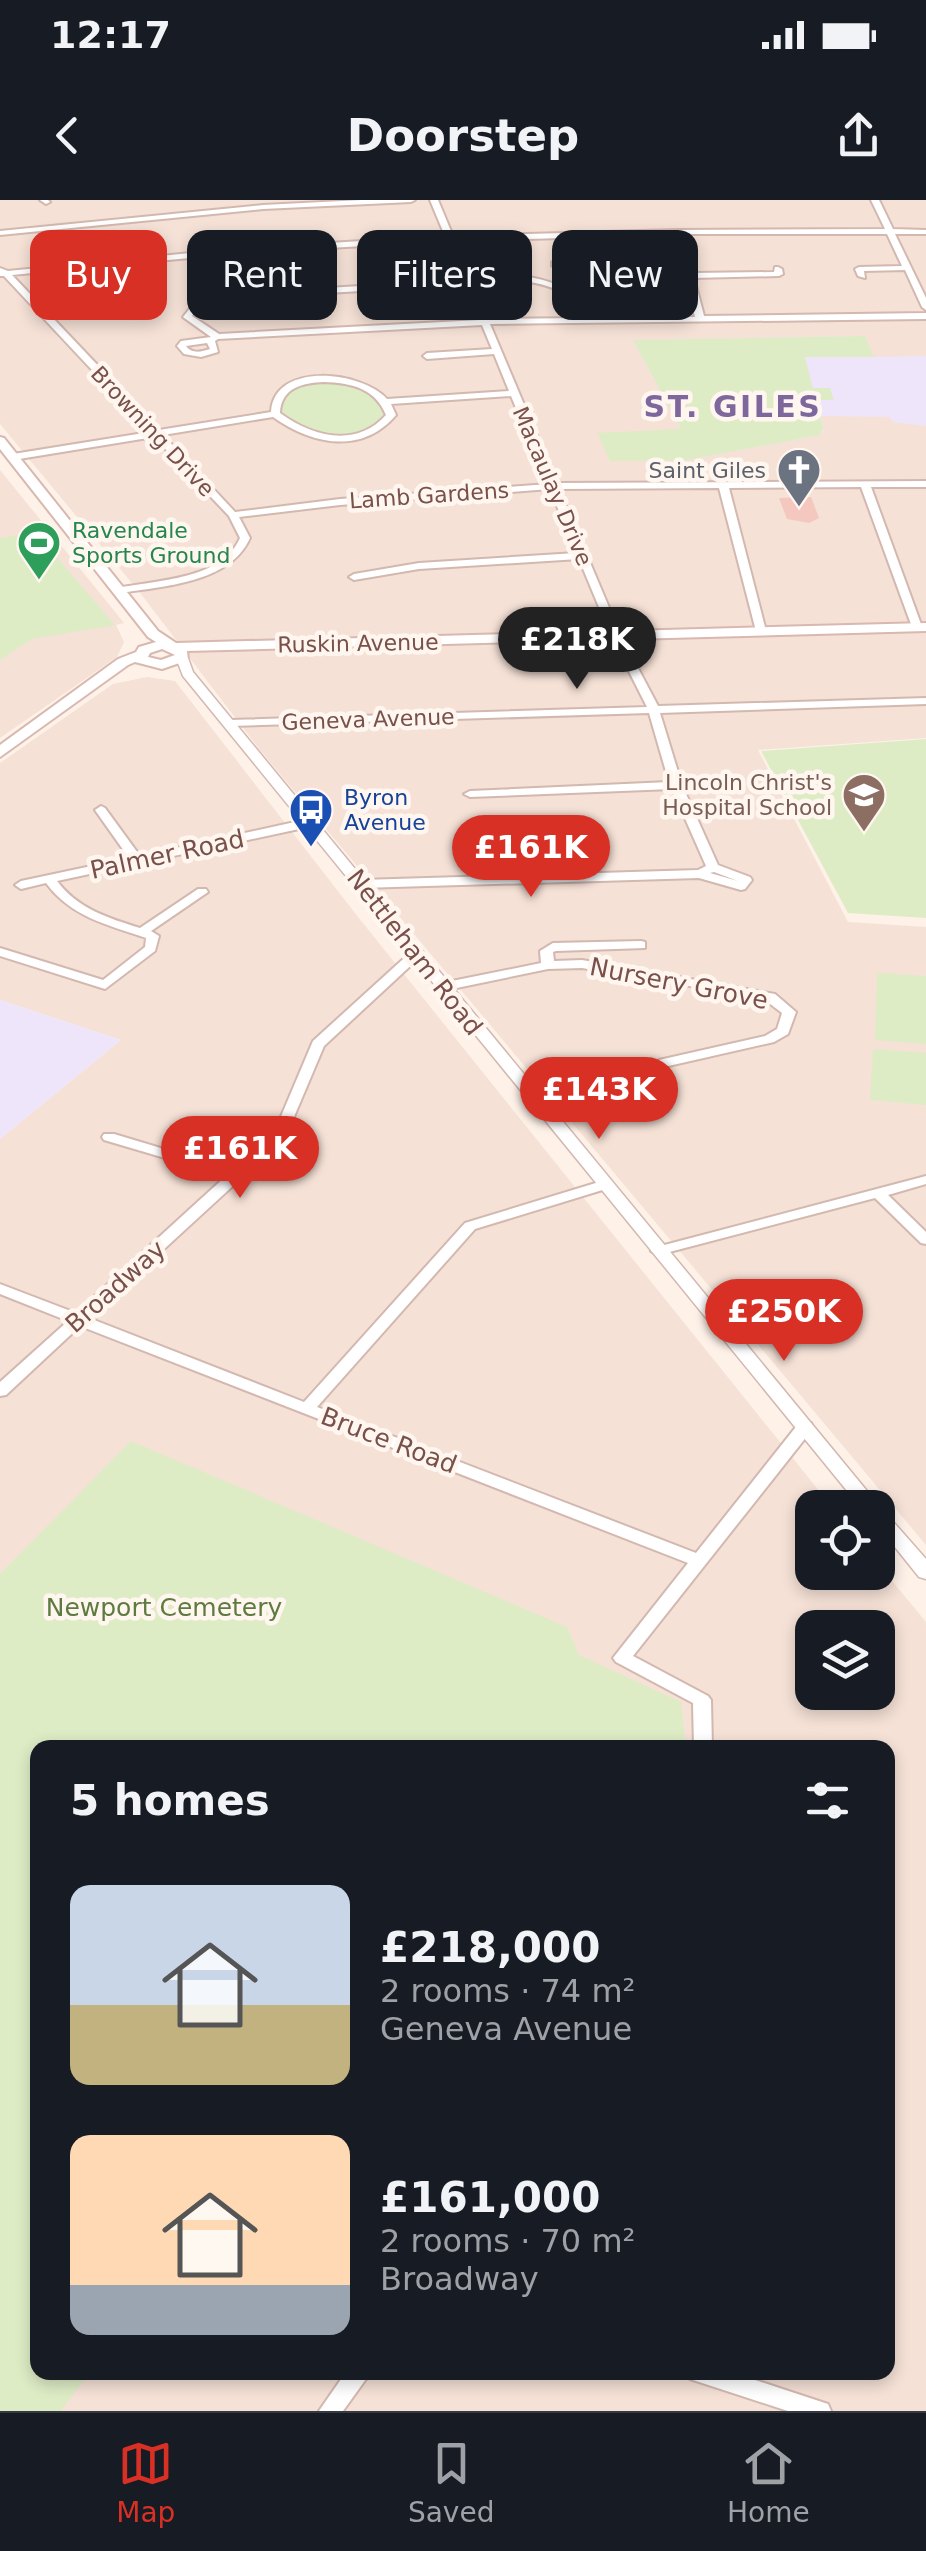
<!DOCTYPE html>
<html lang="en">
<head>
<meta charset="utf-8">
<style>
  :root { --surface:#171b24; --page:#20242c; --text:#f1f3f6; --muted:#9ea1a6; --line:#363941; --accent:#d93025 }
  body { margin:0; font-family:"DejaVu Sans",sans-serif; background:var(--page); color:var(--text); height:100vh; display:flex; flex-direction:column; font-size:38px; white-space:nowrap }
  * { box-sizing:border-box; margin:0 }
  p { font-size:32px; color:var(--muted) }
  .icon { flex:none; width:55px; height:55px; fill:none; stroke:currentColor; stroke-width:2; stroke-linecap:round; stroke-linejoin:round }
  .map { position:relative; flex:1; overflow:hidden }
  .details { position:absolute; left:30px; top:1540px; width:865px; height:640px; display:flex; flex-direction:column; background:var(--surface); border-radius:20px; box-shadow:0 5px 15px #0003 }
  .details>* { flex:none }
  .banner { position:absolute; left:30px; top:30px; width:868px; height:90px; display:flex; gap:20px }
  .tools { position:absolute; left:795px; top:1290px; display:grid; gap:20px }
  .tools a { display:grid; place-items:center; width:100px; height:100px; border-radius:20px; background:var(--surface); box-shadow:0 5px 15px #0003; font-size:50px }
  .price { position:absolute; translate:-50% -85px; padding:0 22px; border-radius:35px; background:var(--accent); color:#fff; font-size:32px; line-height:65px; filter:drop-shadow(0 2px 5px #0008) }
  .price::after { content:''; position:absolute; left:50%; top:60px; width:30px; height:22px; margin-left:-15px; background:inherit; clip-path:polygon(0 0,100% 0,50% 100%) }
  .price.on { background:#222; color:#fff }
  ul { padding:0; list-style:none }
  li { display:flex; align-items:center; gap:30px; height:250px; padding:0 40px }
  li span { display:grid; place-items:center; flex:none; width:280px; height:200px; border-radius:20px; color:#555 }
  li>.icon { margin-inline-start:auto }
  span .icon { width:120px; height:120px; fill:#fffc; stroke-width:1 }
  li b { font-size:42px }
  h2 { display:flex; justify-content:space-between; align-items:center; height:120px; padding:0 40px; font-size:42px }
  .pill { padding:0 35px; border-radius:20px; background:var(--surface); box-shadow:0 5px 15px #0003; font-size:35px; line-height:90px }
  .pill.on { background:var(--accent); color:#fff }
  .status { display:flex; justify-content:space-between; align-items:center; height:70px; padding:0 50px; background:var(--surface); direction:ltr }
  .status svg { height:28px; fill:currentColor }
  header { display:flex; justify-content:space-between; align-items:center; height:130px; padding:0 40px; background:var(--surface); font-size:45px; font-weight:600 }
  .menu { display:flex; justify-content:space-around; align-items:center; height:140px; border-top:2px solid var(--line); background:var(--surface); font-size:28px; color:var(--muted) }
  .menu a { display:grid; justify-items:center; gap:5px }
  .menu .on { color:var(--accent) }
  .map>svg:first-child { display:block }
  .residential { fill:#f5e1d6; fill-rule:evenodd }
  .education { fill:#eee5fa }
  .green { fill:#deecc5 }
  .building { fill:#f4c8bf }
  .lines { fill:none; stroke-linecap:round; stroke-linejoin:round }
  .minor-casing { stroke:#d3b8b0; stroke-width:4 }
  .tertiary-casing { stroke:#d3b8b0; stroke-width:3 }
  .secondary-casing { stroke:#d8b8af; stroke-width:4 }
  .minor { fill:#fff; fill-rule:evenodd }
  .tertiary { fill:#fff; fill-rule:evenodd }
  .secondary { fill:#fff; fill-rule:evenodd }
  .labels { text-anchor:middle; stroke-width:9; stroke-linejoin:round; paint-order:stroke }
  .far-street-label { font-size:22px; fill:#79514a; stroke:#fff6f0 }
  .far-worship-label { font-size:22px; fill:#5b616d; stroke:#fff6f0; text-anchor:end }
  .far-leisure-label { font-size:22px; fill:#27864d; stroke:#fff6f0; text-anchor:start }
  .far-education-label { font-size:22px; fill:#785e54; stroke:#fff6f0; text-anchor:end }
  .far-transit-label { font-size:22px; fill:#164399; stroke:#fff6f0; text-anchor:start }
  .street-label { font-size:25px; fill:#79514a; stroke:#fff6f0 }
  .park-label { font-size:25px; fill:#5d7a3f; stroke:#fff6f0 }
  .far-district-label { font-size:30px; font-weight:bold; letter-spacing:2.5px; fill:#7e679c; stroke:#fff6f0 }
</style>
</head>
<body>
<div class="status"><b>12:17</b><svg viewBox="0 0 49 12"><path d="M0 12V9h3v3zM5 12V6h3v6zM10 12V3h3v9zM15 12V0h3v12zM26 1h20v11H26zM47 4h2v5h-2z"/></svg></div>
<header><svg class="icon" aria-label="back" viewBox="0 0 24 24"><path d="M15 5l-7 7 7 7"/></svg>Doorstep<svg class="icon" aria-label="share" viewBox="0 0 24 24"><path d="M12 15V3M7 8l5-5 5 5M5 13v7h14v-7"/></svg></header>
<div class="map">
<svg width="926" height="2211" viewBox="0 0 926 2211">
  <rect width="100%" height="100%" fill="#fdf1e8"/>
  <path class="residential" d="M 0,0 L 926,0 L 926,538 L 758,550 L 848,722 L 926,727 L 926,1345 L 259,549 L 141,394 L 0,224 Z
    M 0,270 L 124,423 L 116,425 L 124,442 L 117,457 L 0,538 Z
    M 147,477 L 175,481 L 358,717 L 832,1307 L 812,1308 L 812,1372 L 878,1372 L 878,1364 L 926,1422 L 926,2211 L 0,2211 L 0,939 L 121,840 L 0,800 L 0,563 L 113,484 ZM 812,1428 L 878,1428 L 878,1492 L 812,1492 ZM 38,1548 L 888,1548 L 888,2172 L 38,2172 Z"/>
  <path class="education" d="M 865,136 L 874,157 L 926,156 L 926,226 L 893,222 L 889,217 L 821,216 L 823,231 L 820,235 L 687,260 L 681,229 L 633,140 Z
    M 0,800 L 121,840 L 0,939 Z"/>
  <path class="green" d="M 865,136 L 874,157 L 805,157 L 813,188 L 830,188 L 834,200 L 818,200 L 815,195 L 823,228 L 820,235 L 687,260 L 610,261 L 597,233 L 681,229 L 633,140 Z
    M 322,181 C 348,184 377,185 384,215 C 366,252 299,238 279,208 C 286,186 300,184 322,181 Z
    M 35,332 L 115,425 L 32,439 L 0,460 L 0,338 Z
    M 926,539 L 926,718 L 848,713 L 761,551 Z
    M 877,773 L 926,776 L 926,844 L 875,840 Z
    M 873,849 L 926,853 L 926,905 L 870,900 Z
    M 131,1241 L 567,1427 L 579,1455 L 681,1502 L 685,1542 L 681,1548 L 38,1548 L 38,2172 L 89,2173 L 61,2211 L 0,2211 L 0,1374 Z"/>
  <path class="building" d="M 811,297 L 819,318 L 809,323 L 787,319 L 779,298 Z"/>
  <g class="lines">
    <defs>
      <path id="minor" d="M 40,0 L 48,0 L 50,2 L 46,4 Z
        M 362,0 L 415,0 L 411,2 L 263,9 L 0,35 L 0,31 L 263,5 Z
        M 430,0 L 438,0 L 453,36 L 678,30 L 885,29 L 871,0 L 879,0 L 893,29 L 926,30 L 926,34 L 895,34 L 926,98 L 926,110 L 922,107 L 905,70 L 864,71 L 865,78 L 858,76 L 855,69 L 859,67 L 902,66 L 887,34 L 683,34 L 693,73 L 774,72 L 775,67 L 778,67 L 782,69 L 783,74 L 779,76 L 694,78 L 704,116 L 926,113 L 926,119 L 490,124 L 557,283 L 926,281 L 926,287 L 871,287 L 922,427 L 917,430 L 912,427 L 861,287 L 729,288 L 766,431 L 761,434 L 756,431 L 719,288 L 559,289 L 621,436 L 658,506 L 926,498 L 926,504 L 660,513 L 682,585 L 718,665 L 750,677 L 752,680 L 745,689 L 741,690 L 699,678 L 361,688 L 355,684 L 361,680 L 698,670 L 706,666 L 672,589 L 470,597 L 464,594 L 470,591 L 669,582 L 649,513 L 230,526 L 224,523 L 230,520 L 647,507 L 611,436 L 579,359 L 419,369 L 354,380 L 349,377 L 354,374 L 419,363 L 576,353 L 550,289 L 340,305 L 239,317 L 250,338 C 230,383 164,386 121,393 L 117,392 L 117,388 C 157,380 221,380 240,338 L 229,316 L 154,237 L 13,260 L 8,257 L 13,254 L 150,232 L 4,76 L 0,76 L 0,68 L 8,71 L 231,49 L 445,36 ZM 675,35 L 684,73 L 631,74 L 552,62 L 552,66 L 555,66 L 624,77 C 583,112 570,82 528,77 C 510,75 489,79 471,80 L 455,41 ZM 447,41 L 463,80 L 224,94 L 195,102 L 183,117 L 211,137 L 181,141 L 177,146 L 184,154 L 201,157 L 218,152 L 215,141 L 218,139 L 482,125 L 492,149 L 427,153 L 423,156 L 427,159 L 494,154 L 509,191 L 387,199 C 362,171 274,161 271,212 L 159,230 L 12,75 L 231,54 ZM 633,78 L 686,78 L 695,117 L 488,119 L 473,85 C 491,83 512,80 530,82 C 577,90 587,118 633,78 ZM 465,85 L 480,120 L 219,134 L 192,116 L 201,106 L 224,99 ZM 207,143 L 210,149 C 201,152 192,154 186,146 ZM 324,182 C 351,183 375,188 386,215 C 356,248 313,237 280,213 C 281,188 302,183 324,182 ZM 511,196 L 548,284 L 340,299 L 235,312 L 163,235 L 273,217 C 312,245 362,255 396,215 L 391,204 ZM 714,672 L 738,681 L 710,673 Z
        M 101,606 L 105,608 L 140,656 L 313,618 L 319,622 L 313,626 L 57,681 C 78,709 108,718 140,728 L 198,689 L 206,689 L 208,692 L 151,731 L 159,736 L 155,751 L 105,789 L 0,756 L 0,748 L 103,780 L 145,747 L 146,738 C 108,725 71,717 46,683 L 21,689 L 15,685 L 21,681 L 129,658 L 95,610 Z
        M 641,741 L 645,742 L 645,748 L 556,751 L 553,752 L 554,761 L 582,760 L 775,794 L 796,812 L 788,834 L 774,842 L 664,867 L 657,863 L 659,860 L 765,836 L 777,829 L 782,813 L 765,800 L 755,797 L 582,768 L 548,769 L 442,791 L 436,787 L 442,783 L 541,763 L 540,751 L 553,743 Z
        M 416,750 L 422,754 L 420,757 L 324,846 L 285,938 L 89,1118 L 304,1202 L 465,1023 L 599,982 L 609,982 L 611,985 L 609,988 L 475,1029 L 317,1207 L 696,1353 L 799,1223 L 811,1223 L 813,1227 L 811,1231 L 633,1456 L 708,1496 L 711,1500 L 712,1548 L 694,1548 L 693,1503 L 616,1462 L 613,1458 L 688,1363 L 80,1126 L 6,1195 L 0,1196 L 0,1182 L 68,1121 L 0,1094 L 0,1084 L 76,1113 L 226,976 L 104,940 L 102,937 L 104,934 L 114,934 L 234,970 L 274,933 L 313,841 L 412,751 Z
        M 926,976 L 926,984 L 888,995 L 926,1032 L 926,1044 L 921,1043 L 875,998 L 658,1055 L 651,1051 L 653,1048 Z
        M 346,2172 L 371,2172 L 343,2211 L 319,2211 Z
        M 687,2172 L 731,2172 L 828,2204 L 831,2211 L 788,2211 L 690,2179 Z"/>
      <path id="tertiary" d="M 182,454 L 188,458 L 193,472 L 881,1308 L 926,1359 L 926,1379 L 919,1377 L 878,1326 L 878,1308 L 861,1308 L 183,476 L 176,458 Z"/>
      <path id="secondary" d="M 0,237 L 4,238 L 158,431 L 176,443 L 926,423 L 926,431 L 187,451 L 188,460 L 162,469 L 135,462 L 128,465 L 0,557 L 0,545 L 118,459 L 136,452 L 139,447 L 156,442 L 148,437 L 0,249 ZM 162,449 L 175,455 L 161,460 L 148,457 L 150,453 Z"/>
    </defs>
    <use href="#minor" class="minor-casing"/>
    <use href="#tertiary" class="tertiary-casing"/>
    <use href="#secondary" class="secondary-casing"/>
    <use href="#minor" class="minor"/>
    <use href="#tertiary" class="tertiary"/>
    <use href="#secondary" class="secondary"/>
  </g>
  <defs>
    <symbol id="church-pin" viewBox="-11 -11 22 30"><path d="M0 17L-7.5 6A9.5 9.5 0 1 1 7.5 6Z" fill="#6b7280" stroke="#fff6f0"/><path d="M-1.2-6h2.4v3.5h3.3v2.4h-3.3V6h-2.4V-.1h-3.3v-2.4h3.3Z" fill="#fff"/></symbol>
    <symbol id="stadium-pin" viewBox="-11 -11 22 30"><path d="M0 17L-7.5 6A9.5 9.5 0 1 1 7.5 6Z" fill="#2e9e5b" stroke="#fff6f0"/><path d="M0-5a6.5 5 0 1 0 0 10a6.5 5 0 1 0 0-10ZM-3.5-1.8h7v3.6h-7Z" fill="#fff"/></symbol>
    <symbol id="school-pin" viewBox="-11 -11 22 30"><path d="M0 17L-7.5 6A9.5 9.5 0 1 1 7.5 6Z" fill="#8d6e63" stroke="#fff6f0"/><path d="M0-5L7-2L0 1L-7-2ZM-4 1L0 2.5L4 1V4Q0 6-4 4Z" fill="#fff"/></symbol>
    <symbol id="bus-pin" viewBox="-11 -11 22 30"><path d="M0 17L-7.5 6A9.5 9.5 0 1 1 7.5 6Z" fill="#1a4fb4" stroke="#fff6f0"/><path d="M-5-6H5V4H4V6H2V4H-2V6H-4V4H-5ZM-3.5-4V0h7V-4ZM-3.5 1.2v1.5H-2V1.2ZM2 1.2v1.5H3.5V1.2Z" fill="#fff"/></symbol>
  </defs>
  <g fill-rule="evenodd">
    <use href="#church-pin" x="774" y="245" width="50" height="68"/>
    <use href="#stadium-pin" x="14" y="318" width="50" height="68"/>
    <use href="#school-pin" x="839" y="570" width="50" height="68"/>
    <use href="#bus-pin" x="286" y="585" width="50" height="68"/>
  </g>
  <g class="labels">
    <g class="far-street-label">
      <text transform="translate(153 231) rotate(47)" y="8">Browning Drive</text>
      <text transform="translate(553 286) rotate(67)" y="8">Macaulay Drive</text>
      <text transform="translate(429 295) rotate(-4)" y="8">Lamb Gardens</text>
      <text transform="translate(358 443) rotate(-1)" y="8">Ruskin Avenue</text>
      <text transform="translate(368 519) rotate(-2)" y="8">Geneva Avenue</text>
    </g>
    <g class="far-worship-label">
      <text x="766" y="278">Saint Giles</text>
    </g>
    <g class="far-leisure-label">
      <text x="72" y="338">Ravendale<tspan x="72" dy="25">Sports Ground</tspan></text>
    </g>
    <g class="far-education-label">
      <text x="832" y="590">Lincoln Christ's<tspan x="832" dy="25">Hospital School</tspan></text>
    </g>
    <g class="far-transit-label">
      <text x="344" y="605">Byron<tspan x="344" dy="25">Avenue</tspan></text>
    </g>
    <g class="street-label">
      <text transform="translate(167 654) rotate(-12)" y="9">Palmer Road</text>
      <text transform="translate(415 752) rotate(52)" y="9">Nettleham Road</text>
      <text transform="translate(679 783) rotate(11)" y="9">Nursery Grove</text>
      <text transform="translate(115 1086) rotate(-42)" y="9">Broadway</text>
      <text transform="translate(389 1240) rotate(21)" y="9">Bruce Road</text>
    </g>
    <g class="park-label">
      <text x="164" y="1416">Newport Cemetery</text>
    </g>
    <g class="far-district-label">
      <text x="733" y="217">ST. GILES</text>
    </g>
  </g>
</svg>
<div class="tools">
<a><svg class="icon" aria-label="locate" viewBox="0 0 24 24"><circle cx="12" cy="12" r="6"/><path d="M12 2v4M12 18v4M2 12h4M18 12h4"/></svg></a>
<a><svg class="icon" aria-label="layers" viewBox="0 0 24 24"><path d="M12 4l9 5-9 5-9-5zM3 14l9 5 9-5"/></svg></a>
</div>
<b class="price on" style="left:577px;top:492px">£218K</b>
<b class="price" style="left:531px;top:700px">£161K</b>
<b class="price" style="left:599px;top:942px">£143K</b>
<b class="price" style="left:240px;top:1001px">£161K</b>
<b class="price" style="left:784px;top:1164px">£250K</b>
<div class="banner">
<a class="pill on">Buy</a>
<a class="pill">Rent</a>
<a class="pill">Filters</a>
<a class="pill">New</a>
</div>
<section class="details">
<h2>5 homes<svg class="icon" aria-label="filters" viewBox="0 0 24 24"><path d="M4 7h16M4 17h16"/><circle cx="9" cy="7" r="2"/><circle cx="15" cy="17" r="2"/></svg></h2>
<ul>
<li><span style="background:linear-gradient(#c9d6e8 60%,#c2b280 0)"><svg class="icon" aria-label="home" viewBox="0 0 24 24"><path d="M3 11l9-7 9 7M6 9v11h12V9"/></svg></span><div><b>£218,000</b><p>2 rooms · 74 m²</p><p>Geneva Avenue</p></div></li>
<li><span style="background:linear-gradient(#ffd9b3 75%,#9aa5b1 0)"><svg class="icon" aria-label="home" viewBox="0 0 24 24"><path d="M3 11l9-7 9 7M6 9v11h12V9"/></svg></span><div><b>£161,000</b><p>2 rooms · 70 m²</p><p>Broadway</p></div></li>
</ul>
</section>
</div>
<nav class="menu">
<a class="on"><svg class="icon" aria-label="map" viewBox="0 0 24 24"><path d="M3 6l6-2 6 2 6-2v14l-6 2-6-2-6 2zM9 4v14M15 6v14"/></svg>Map</a>
<a><svg class="icon" aria-label="saved" viewBox="0 0 24 24"><path d="M7 4h10v16l-5-4-5 4z"/></svg>Saved</a>
<a><svg class="icon" aria-label="home" viewBox="0 0 24 24"><path d="M3 11l9-7 9 7M6 9v11h12V9"/></svg>Home</a>
</nav>
</body>
</html>
